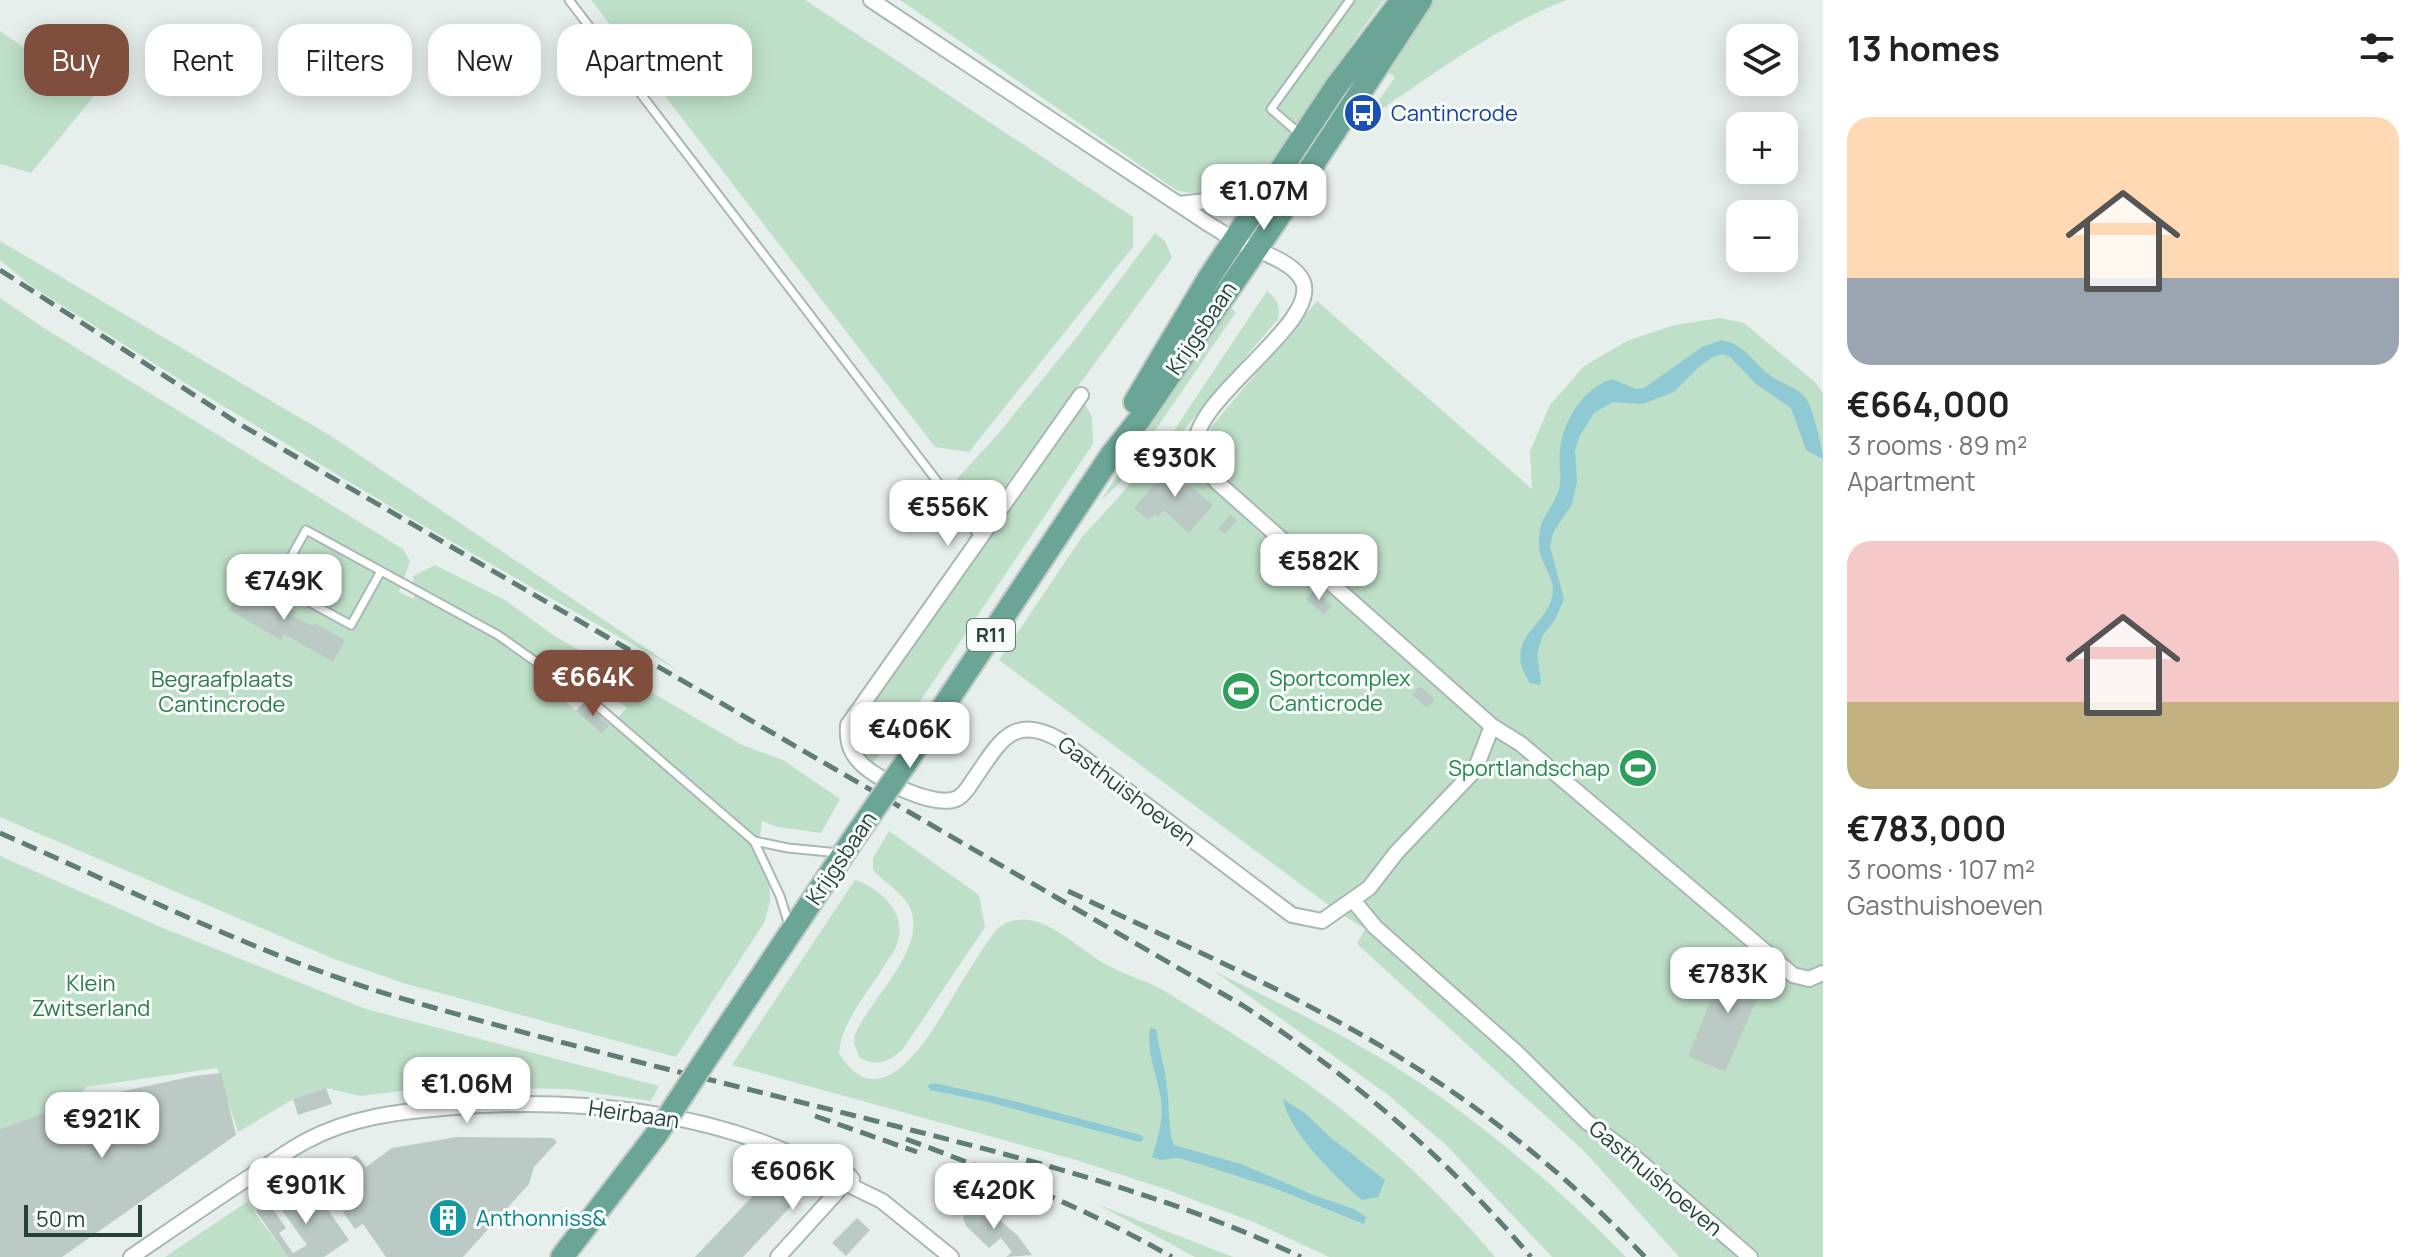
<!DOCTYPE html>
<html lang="en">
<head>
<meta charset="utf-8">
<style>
  :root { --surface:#fff; --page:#f6f6f6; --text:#222; --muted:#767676; --accent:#804e3d }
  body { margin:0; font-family:Manrope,sans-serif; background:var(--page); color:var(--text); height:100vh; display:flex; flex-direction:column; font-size:30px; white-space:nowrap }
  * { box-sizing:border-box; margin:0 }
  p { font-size:26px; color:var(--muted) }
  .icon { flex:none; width:44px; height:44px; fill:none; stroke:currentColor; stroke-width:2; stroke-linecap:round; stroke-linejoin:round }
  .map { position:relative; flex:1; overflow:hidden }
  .sheet { display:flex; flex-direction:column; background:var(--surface); width:600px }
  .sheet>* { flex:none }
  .banner { position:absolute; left:24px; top:24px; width:760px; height:72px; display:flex; gap:16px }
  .fabs { position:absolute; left:1726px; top:24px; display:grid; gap:16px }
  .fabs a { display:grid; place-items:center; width:72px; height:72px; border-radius:16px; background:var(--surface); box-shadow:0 4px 20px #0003; font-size:40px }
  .scale { position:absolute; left:24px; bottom:20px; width:118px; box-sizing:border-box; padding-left:8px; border:4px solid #24423a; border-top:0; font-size:22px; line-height:28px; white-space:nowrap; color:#24423a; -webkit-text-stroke:6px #f7fbf9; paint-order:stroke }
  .price { position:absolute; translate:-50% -68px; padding:0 18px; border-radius:16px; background:#fff; color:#222; font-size:26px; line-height:52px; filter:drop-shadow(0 2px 4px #0008) }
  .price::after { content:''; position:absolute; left:50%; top:48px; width:24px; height:18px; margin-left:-12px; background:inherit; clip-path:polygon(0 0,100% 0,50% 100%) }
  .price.selected { background:var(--accent); color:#fff }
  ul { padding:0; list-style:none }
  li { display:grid; align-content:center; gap:16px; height:424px; padding:0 24px }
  li span { display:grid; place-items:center; height:248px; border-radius:24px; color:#555 }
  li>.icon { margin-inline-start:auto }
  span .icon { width:144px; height:144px; fill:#fffc; stroke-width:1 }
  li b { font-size:34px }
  h2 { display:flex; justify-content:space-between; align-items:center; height:96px; padding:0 24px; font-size:34px }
  .chip { padding:0 28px; border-radius:24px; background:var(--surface); box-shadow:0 4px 20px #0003; font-size:28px; line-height:72px }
  .chip.selected { background:var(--accent); color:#fff }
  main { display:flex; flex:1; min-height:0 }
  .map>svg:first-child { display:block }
  .green { fill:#bfe0c8; fill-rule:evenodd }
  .water { fill:#8ec9d4 }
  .building { fill:#bbcac4 }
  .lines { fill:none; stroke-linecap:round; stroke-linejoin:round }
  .lane-casing { stroke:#a8b8b2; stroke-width:11 }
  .street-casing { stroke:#a8b8b2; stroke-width:18 }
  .primary-casing { stroke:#c2cac8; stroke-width:26 }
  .lane { stroke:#fff; stroke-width:7 }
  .street { stroke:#fff; stroke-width:14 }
  .primary { stroke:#6aa596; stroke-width:22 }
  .rail { stroke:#5f7d75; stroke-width:5; stroke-dasharray:16 8; stroke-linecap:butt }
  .primary-bridge-casing { stroke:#c2cac8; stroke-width:26; stroke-linecap:butt }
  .primary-bridge { stroke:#6aa596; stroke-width:22 }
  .labels { text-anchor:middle; stroke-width:6; stroke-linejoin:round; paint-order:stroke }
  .shield { fill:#f7fbf9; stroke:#637a73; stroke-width:2 }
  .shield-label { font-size:20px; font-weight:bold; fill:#24423a }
  .transit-label { font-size:22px; fill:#164399; stroke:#f7fbf9; text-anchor:start }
  .street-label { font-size:22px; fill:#24423a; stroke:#f7fbf9 }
  .leisure-label { font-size:22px; fill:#27864d; stroke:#f7fbf9; text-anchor:start }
  .park-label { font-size:22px; fill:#2d7a4b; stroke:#f7fbf9 }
  .culture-label { font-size:22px; fill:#0d838f; stroke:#f7fbf9; text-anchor:start }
</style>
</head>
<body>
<main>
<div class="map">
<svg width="1823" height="1257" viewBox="0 0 1823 1257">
  <rect width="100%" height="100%" fill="#e6efeb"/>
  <path class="green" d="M 591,0 L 805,0 L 1133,217 L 1133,247 L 969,452 L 935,447 Z
    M 900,0 L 1384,0 C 1349,44 1321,92 1288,138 C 1279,150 1270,168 1259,177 C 1235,196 1204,197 1176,190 Z
    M 1430,0 L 1567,0 C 1514,20 1468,50 1421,82 C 1401,96 1380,109 1361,126 L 1395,77 L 1382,68 Z
    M 0,31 L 94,96 L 31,173 L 0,164 Z
    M 1155,233 L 1165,241 L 1172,258 L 986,512 L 957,479 L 998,434 L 1080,333 Z
    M 0,241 L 331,436 L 681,672 L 396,510 L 190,386 L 31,286 L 0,260 Z
    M 1267,291 C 1277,300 1281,306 1278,319 L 1181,433 L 1179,444 L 1169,438 Z
    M 0,298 L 44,328 L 403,549 L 410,561 L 399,592 L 414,599 L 413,576 L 435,565 L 505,600 L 553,635 L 742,745 L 783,760 L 840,799 L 821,833 L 778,827 L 762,821 L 758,853 L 769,876 L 770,901 L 764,923 L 676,1057 L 403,983 L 334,959 L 0,817 ZM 596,685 L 627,708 L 602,734 L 566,702 L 584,702 Z
    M 1317,301 L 1532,489 L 1530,451 L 1550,405 L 1584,366 L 1627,341 L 1675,325 L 1720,318 L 1744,323 L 1815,382 L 1823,393 L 1823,1257 L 1679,1257 L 1585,1152 L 1357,944 L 1365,929 L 1338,912 L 999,660 L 1082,537 L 1125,490 L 1152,450 C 1173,443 1191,467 1206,480 L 1215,470 L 1208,440 L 1211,427 Z
    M 1230,308 L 1236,312 L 1118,485 L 1101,500 Z
    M 1085,404 L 1092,417 L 1093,444 L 890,746 L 887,744 L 873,763 L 864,758 C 856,745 855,735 862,721 L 954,583 L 1051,448 Z
    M 889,831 L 979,895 L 985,927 L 903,1049 C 889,1062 876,1068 859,1057 L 854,1043 L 855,1035 C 869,998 937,941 905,900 C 896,889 883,881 873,870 L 873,858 Z
    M 0,856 L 163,928 L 366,1009 L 659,1086 L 651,1101 L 567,1089 L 436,1087 L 360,1096 L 326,1088 L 293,1099 L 238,1132 L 217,1068 L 86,1087 L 70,1105 L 0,1129 Z
    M 855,880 C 881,889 908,913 897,944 C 895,952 888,959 884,966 C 868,993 842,1020 839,1053 C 882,1125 934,1029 955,993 C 968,972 981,950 996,930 C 1033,898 1074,947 1107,965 C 1127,976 1149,981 1168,993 C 1232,1033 1297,1073 1355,1120 C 1404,1159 1455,1209 1495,1257 L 1329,1257 L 1256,1223 L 1162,1188 L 1076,1160 L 732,1065 Z
    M 1214,971 C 1291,1009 1371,1047 1442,1098 C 1507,1145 1570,1199 1626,1257 L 1552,1257 L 1446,1145 L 1387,1094 Z
    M 247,1202 L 288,1257 L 165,1257 Z
    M 1099,1205 L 1233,1257 L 1195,1257 Z"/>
  <path class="water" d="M 1722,340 C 1744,344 1754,363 1771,376 C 1782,384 1800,388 1807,400 C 1813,409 1823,449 1823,459 L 1806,450 L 1791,408 L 1756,384 L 1729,356 L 1722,354 L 1711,358 L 1700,366 L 1674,392 L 1642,404 L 1613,402 L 1594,413 L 1579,437 L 1575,451 L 1577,482 L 1572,504 L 1553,533 L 1550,546 L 1564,599 L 1555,620 L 1543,635 L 1537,654 L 1541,681 L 1540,685 L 1530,683 C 1499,636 1552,626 1553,590 C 1553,574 1538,560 1539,543 C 1539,515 1550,514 1558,492 C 1563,479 1558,463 1560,450 C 1563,421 1583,388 1612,379 L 1636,389 L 1644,388 L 1702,347 Z
    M 1150,1028 L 1156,1029 C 1159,1049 1165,1068 1167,1087 C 1170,1107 1167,1127 1174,1145 L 1241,1164 L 1316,1196 L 1354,1209 L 1366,1217 L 1364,1224 L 1274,1188 L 1206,1166 L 1178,1158 L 1160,1160 L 1152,1157 C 1158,1138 1164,1119 1161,1099 C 1157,1076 1146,1051 1150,1028 Z
    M 934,1083 L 1010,1100 L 1141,1135 L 1144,1139 L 1140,1142 L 1132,1140 L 984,1101 L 930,1090 L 928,1085 Z
    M 1283,1099 L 1305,1113 L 1330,1137 L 1385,1180 L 1378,1197 L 1362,1200 C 1337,1179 1288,1131 1283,1099 Z"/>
  <path class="building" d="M 1177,458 L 1192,471 L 1181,484 L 1185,487 L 1188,484 L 1213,505 L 1189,533 L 1163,510 L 1158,517 L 1155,514 L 1148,520 L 1134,508 Z
    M 1230,515 L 1237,520 L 1225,534 L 1218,529 Z
    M 244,583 L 296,612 L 294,616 L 301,620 L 313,626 L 314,623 L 345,640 L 333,662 L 284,634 L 281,640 L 229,610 Z
    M 1315,590 L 1332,606 L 1324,615 L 1306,599 Z
    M 1420,686 L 1435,699 L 1427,708 L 1412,695 Z
    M 584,702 L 610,725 L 602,734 L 576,711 Z
    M 1733,958 L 1760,970 L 1762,967 L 1769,971 L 1725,1072 L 1688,1056 L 1712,997 L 1715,998 Z
    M 221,1073 L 236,1135 L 62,1257 L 0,1257 L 0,1129 L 82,1100 L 194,1076 Z
    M 326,1088 L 332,1104 L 298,1115 L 293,1099 Z
    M 457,1137 L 553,1138 L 557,1142 L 534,1167 L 529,1184 L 463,1257 L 386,1257 L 363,1224 L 355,1229 L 343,1212 L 352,1207 L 328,1172 L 349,1158 L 357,1155 L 366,1167 L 392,1148 Z
    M 769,1179 L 794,1203 L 743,1257 L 695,1257 Z
    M 312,1187 L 349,1240 L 324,1257 L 288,1257 L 256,1211 L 269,1203 L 286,1228 L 279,1233 L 293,1253 L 307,1245 L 281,1209 Z
    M 977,1205 L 985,1207 L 1017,1235 L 1032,1255 L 1006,1257 L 1012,1252 L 1001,1238 L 989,1248 L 966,1226 L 963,1217 Z
    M 857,1218 L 870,1230 L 846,1256 L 832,1243 Z"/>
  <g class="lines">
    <defs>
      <path id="lane" d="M 569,0 L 979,536
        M 1301,135 L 1271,109 L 1350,0
        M 381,571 L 351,625 L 276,584 L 306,530 L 498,635 L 595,704 L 754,841 L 780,896 L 789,925
        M 754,841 L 788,848 L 839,853"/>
      <path id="street" d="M 871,0 L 1210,225 C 1219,230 1227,236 1236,241 C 1254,250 1295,261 1303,282 C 1319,324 1192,399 1196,446 C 1197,460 1208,471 1217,482 L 1492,726 L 1521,744 L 1793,975 L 1809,979 L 1823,973
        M 1178,204 L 1236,198 L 1269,179
        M 1081,395 L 848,725 C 847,739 849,749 858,760 C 872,778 936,810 958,798 C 965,794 970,785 974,779 C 1000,742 1012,713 1060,740 L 1292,915 L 1322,921 L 1369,888 L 1396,853 L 1475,770 L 1492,726
        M 1353,900 L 1375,927 L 1516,1052 L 1587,1122 L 1631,1154 L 1750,1257
        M 831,1174 L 836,1170 L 843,1169 L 852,1179 L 851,1186
        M 851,1186 L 882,1201 L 951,1257
        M 131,1257 C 175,1227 218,1197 262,1169 C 277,1159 292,1148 308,1140 C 349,1118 396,1112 442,1108 C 571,1096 717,1109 831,1174
        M 778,1257 L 837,1192"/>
      <path id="primary" d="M 1135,402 L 1209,278 L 1335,88 L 1402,0
        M 905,764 L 1112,454 L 1139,420 L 1277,219 L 1421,0
        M 702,1065 L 854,838
        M 562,1257 L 656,1135"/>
    </defs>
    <use href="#lane" class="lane-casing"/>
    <use href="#street" class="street-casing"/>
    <use href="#primary" class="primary-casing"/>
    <use href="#lane" class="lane"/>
    <use href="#street" class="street"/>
    <use href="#primary" class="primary"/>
    <path class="rail" d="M 0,270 L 236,422 L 1242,1005 C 1351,1076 1447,1158 1531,1257
      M 0,833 C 137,893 270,961 414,1002 C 580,1050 748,1088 915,1131 C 1046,1164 1178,1199 1301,1257
      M 1068,891 C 1163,936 1261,978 1353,1030 C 1461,1090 1560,1167 1645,1257
      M 815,1116 L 917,1152
      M 906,1139 C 997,1173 1088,1209 1172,1257"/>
    <defs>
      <path id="primary-bridge" d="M 854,838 L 905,764
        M 656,1135 L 702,1065"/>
    </defs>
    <use href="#primary-bridge" class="primary-bridge-casing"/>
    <use href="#primary-bridge" class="primary-bridge"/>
  </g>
  <defs>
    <symbol id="bus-disc" viewBox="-11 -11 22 22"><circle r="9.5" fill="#1a4fb4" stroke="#f7fbf9"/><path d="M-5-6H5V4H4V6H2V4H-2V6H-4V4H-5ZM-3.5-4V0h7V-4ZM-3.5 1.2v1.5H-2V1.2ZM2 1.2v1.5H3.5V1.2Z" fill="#fff"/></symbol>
    <symbol id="stadium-disc" viewBox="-11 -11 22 22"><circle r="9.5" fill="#2e9e5b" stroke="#f7fbf9"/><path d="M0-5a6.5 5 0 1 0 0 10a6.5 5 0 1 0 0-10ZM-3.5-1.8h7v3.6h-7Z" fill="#fff"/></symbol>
    <symbol id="building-disc" viewBox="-11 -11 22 22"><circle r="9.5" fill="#0f9aa8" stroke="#f7fbf9"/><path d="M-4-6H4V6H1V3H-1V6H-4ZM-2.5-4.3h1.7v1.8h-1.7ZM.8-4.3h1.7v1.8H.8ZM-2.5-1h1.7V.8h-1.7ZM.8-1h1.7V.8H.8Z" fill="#fff"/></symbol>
  </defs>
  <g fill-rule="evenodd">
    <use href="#bus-disc" x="1341" y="91" width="44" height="44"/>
    <use href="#stadium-disc" x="1219" y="669" width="44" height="44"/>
    <use href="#stadium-disc" x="1616" y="746" width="44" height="44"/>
    <use href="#building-disc" x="426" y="1196" width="44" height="44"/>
  </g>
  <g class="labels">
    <rect class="shield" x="967" y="619" width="48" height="32" rx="6"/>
    <g class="shield-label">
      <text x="991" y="642">R11</text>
    </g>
    <g class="transit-label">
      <text x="1391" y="121">Cantincrode</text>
    </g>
    <g class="street-label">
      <text transform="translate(1201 328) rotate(-56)" y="8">Krijgsbaan</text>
      <text transform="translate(1127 791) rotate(37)" y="8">Gasthuishoeven</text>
      <text transform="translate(841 858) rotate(-56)" y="8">Krijgsbaan</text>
      <text transform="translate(634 1114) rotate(8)" y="8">Heirbaan</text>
      <text transform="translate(1656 1178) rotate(40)" y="8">Gasthuishoeven</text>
    </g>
    <g class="leisure-label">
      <text x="1269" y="686">Sportcomplex<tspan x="1269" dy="25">Canticrode</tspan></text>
      <text x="1610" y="776" text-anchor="end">Sportlandschap</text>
    </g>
    <g class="park-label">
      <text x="222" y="687">Begraafplaats<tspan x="222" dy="25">Cantincrode</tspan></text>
      <text x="91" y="991">Klein<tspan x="91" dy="25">Zwitserland</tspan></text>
    </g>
    <g class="culture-label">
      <text x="476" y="1226">Anthonniss&amp;</text>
    </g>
  </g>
</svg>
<div class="fabs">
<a><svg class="icon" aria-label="layers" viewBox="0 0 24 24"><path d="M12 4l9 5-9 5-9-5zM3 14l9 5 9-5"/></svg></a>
<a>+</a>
<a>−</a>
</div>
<div class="scale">50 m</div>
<b class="price" style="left:1264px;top:232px">€1.07M</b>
<b class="price" style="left:1175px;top:499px">€930K</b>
<b class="price" style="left:948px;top:548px">€556K</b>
<b class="price" style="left:1319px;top:602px">€582K</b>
<b class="price" style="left:284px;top:622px">€749K</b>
<b class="price selected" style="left:593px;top:718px">€664K</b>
<b class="price" style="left:910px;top:770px">€406K</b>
<b class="price" style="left:1728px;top:1015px">€783K</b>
<b class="price" style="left:467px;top:1125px">€1.06M</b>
<b class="price" style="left:102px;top:1160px">€921K</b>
<b class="price" style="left:793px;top:1212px">€606K</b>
<b class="price" style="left:306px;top:1226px">€901K</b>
<b class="price" style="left:994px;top:1231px">€420K</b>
<div class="banner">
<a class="chip selected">Buy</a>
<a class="chip">Rent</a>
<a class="chip">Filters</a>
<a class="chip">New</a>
<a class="chip">Apartment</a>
</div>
</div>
<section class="sheet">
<h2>13 homes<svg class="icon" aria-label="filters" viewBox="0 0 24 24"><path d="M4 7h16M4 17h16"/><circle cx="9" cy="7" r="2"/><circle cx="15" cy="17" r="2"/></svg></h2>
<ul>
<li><span style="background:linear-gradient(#ffd9b3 65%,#9aa5b1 0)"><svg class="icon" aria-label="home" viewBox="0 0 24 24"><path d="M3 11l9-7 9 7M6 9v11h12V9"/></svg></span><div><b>€664,000</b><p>3 rooms · 89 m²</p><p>Apartment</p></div></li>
<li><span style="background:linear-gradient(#f6c9c9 65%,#c2b280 0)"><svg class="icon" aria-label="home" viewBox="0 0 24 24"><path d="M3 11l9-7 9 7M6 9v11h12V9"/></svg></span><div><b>€783,000</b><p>3 rooms · 107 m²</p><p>Gasthuishoeven</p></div></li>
</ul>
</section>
</main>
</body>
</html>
